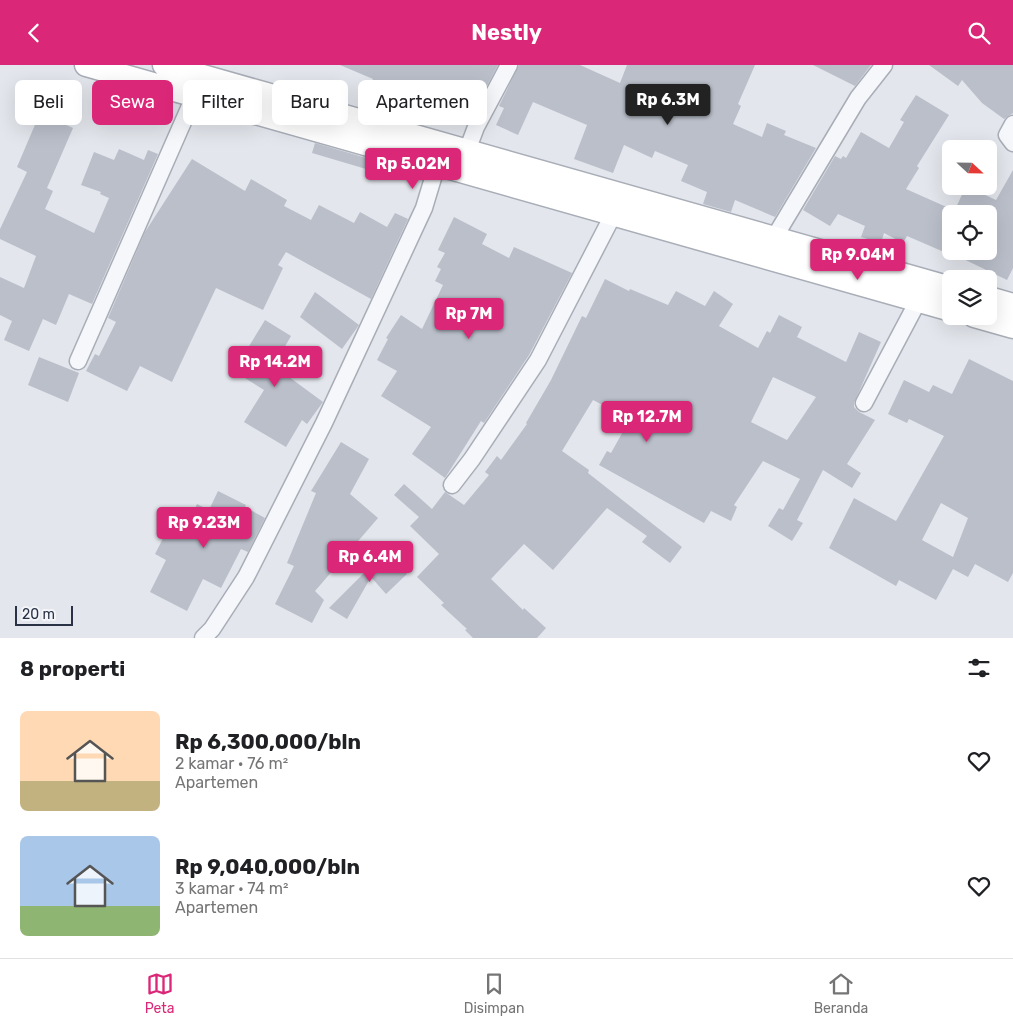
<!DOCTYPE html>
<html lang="id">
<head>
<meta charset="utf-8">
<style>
  :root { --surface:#fff; --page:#f6f6f6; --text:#202124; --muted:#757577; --line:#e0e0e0; --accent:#db2777 }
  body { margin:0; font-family:Rubik,sans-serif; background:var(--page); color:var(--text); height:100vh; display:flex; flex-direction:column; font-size:19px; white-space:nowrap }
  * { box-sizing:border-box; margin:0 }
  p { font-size:16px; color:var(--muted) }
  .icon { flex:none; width:28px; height:28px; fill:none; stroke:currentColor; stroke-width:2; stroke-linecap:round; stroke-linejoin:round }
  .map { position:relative; height:573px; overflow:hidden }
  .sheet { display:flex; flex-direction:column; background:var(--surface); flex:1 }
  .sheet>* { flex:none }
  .guide { position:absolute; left:15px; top:15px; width:500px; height:45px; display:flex; gap:10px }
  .needle { width:32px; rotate:112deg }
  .fabs { position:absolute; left:942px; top:75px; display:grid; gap:10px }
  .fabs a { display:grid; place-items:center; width:55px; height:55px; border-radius:8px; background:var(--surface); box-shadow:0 5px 20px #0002; font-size:25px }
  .scale { position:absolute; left:15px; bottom:12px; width:58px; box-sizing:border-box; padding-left:5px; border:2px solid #2a3345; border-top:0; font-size:14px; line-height:18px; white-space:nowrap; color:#2a3345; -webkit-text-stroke:4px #f3f5f9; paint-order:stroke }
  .price { position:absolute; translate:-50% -42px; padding:0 11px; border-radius:5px; background:var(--accent); color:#fff; font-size:16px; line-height:32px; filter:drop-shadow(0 1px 2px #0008) }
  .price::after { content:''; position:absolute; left:50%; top:30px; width:15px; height:11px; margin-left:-8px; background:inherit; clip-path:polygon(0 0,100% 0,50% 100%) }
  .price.on { background:#222; color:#fff }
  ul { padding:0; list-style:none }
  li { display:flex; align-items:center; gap:15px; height:125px; padding:0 20px }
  li span { display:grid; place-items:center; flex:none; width:140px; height:100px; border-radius:8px; color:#555 }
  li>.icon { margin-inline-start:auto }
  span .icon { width:60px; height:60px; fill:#fffc; stroke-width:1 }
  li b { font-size:21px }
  h2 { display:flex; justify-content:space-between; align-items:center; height:60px; padding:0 20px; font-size:21px }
  .chip { padding:0 18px; border-radius:8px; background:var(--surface); box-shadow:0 5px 20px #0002; font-size:18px; line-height:45px }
  .chip.on { background:var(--accent); color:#fff }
  header { display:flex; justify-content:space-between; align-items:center; height:65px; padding:0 20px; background:var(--accent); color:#fff; font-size:22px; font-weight:700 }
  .tab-bar { display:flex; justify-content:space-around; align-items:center; height:70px; border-top:1px solid var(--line); background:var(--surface); font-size:14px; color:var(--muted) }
  .tab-bar a { display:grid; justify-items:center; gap:2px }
  .tab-bar .on { color:var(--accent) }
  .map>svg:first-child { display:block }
  .building { fill:#babfca; fill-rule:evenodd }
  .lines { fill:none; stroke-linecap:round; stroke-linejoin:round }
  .minor-casing { stroke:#a8adb7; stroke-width:19 }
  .secondary-casing { stroke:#a8adb7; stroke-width:25 }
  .minor { stroke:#f6f7fa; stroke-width:16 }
  .secondary { stroke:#fff; stroke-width:22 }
</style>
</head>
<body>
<header><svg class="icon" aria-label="back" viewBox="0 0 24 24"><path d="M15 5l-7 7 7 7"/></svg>Nestly<svg class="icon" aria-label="search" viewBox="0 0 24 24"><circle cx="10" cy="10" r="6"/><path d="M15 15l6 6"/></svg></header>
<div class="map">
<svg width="1013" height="573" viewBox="0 0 1013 573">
  <rect width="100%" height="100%" fill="#e3e6ec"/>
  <path class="building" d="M 340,0 L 498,0 L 481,32 L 454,19 L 442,48 L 416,38 L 419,32 L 390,20 L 384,36 L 367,29 L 373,14 Z
    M 519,0 L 580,0 L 620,18 L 627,0 L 755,0 L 738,39 L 741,41 L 733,59 L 762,72 L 767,58 L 786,66 L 784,70 L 816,83 L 775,152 L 735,135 L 731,147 L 703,139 L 707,127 L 681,116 L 688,100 L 655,86 L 652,93 L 624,80 L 613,108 L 574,94 L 587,60 L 533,37 L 518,70 L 496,60 L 504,43 L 499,41 Z
    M 813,0 L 871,0 L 855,21 Z
    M 929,0 L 1013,0 L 1013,48 L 1004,54 L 982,38 L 962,15 L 958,21 Z
    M 916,30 L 949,50 L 917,101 L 919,103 L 906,124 L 951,144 L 951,186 L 989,186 L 989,149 L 953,149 L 966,121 L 996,135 L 1013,105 L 1013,203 L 1007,215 L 951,188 L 951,190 L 907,171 L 903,178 L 884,168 L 881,178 L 861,172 L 865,161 L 838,149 L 830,161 L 803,145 L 835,91 L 841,94 L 843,91 L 846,93 L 861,67 L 889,83 L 904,57 L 900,55 Z
    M 40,48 L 73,63 L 47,123 L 53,126 L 45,144 L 94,168 L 109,133 L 100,129 L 101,127 L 81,120 L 94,87 L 114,95 L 119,84 L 144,95 L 148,85 L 158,89 L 92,239 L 69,229 L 56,260 L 43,254 L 29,286 L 4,275 L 12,256 L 0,250 L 0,212 L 24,223 L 36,191 L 0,174 L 0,164 L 27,107 L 17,102 Z
    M 315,78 L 387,99 L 383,109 L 312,88 Z
    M 192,94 L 245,126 L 251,114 L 287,135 L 284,141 L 311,155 L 319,140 L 354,158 L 360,147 L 387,162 L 395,148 L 408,154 L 371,234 L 286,187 L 278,200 L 283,203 L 263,245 L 216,223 L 172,317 L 140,301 L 127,326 L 86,306 L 95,289 L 99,291 L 116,257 L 108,253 L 145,167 Z
    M 454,152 L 487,169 L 482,179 L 509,193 L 514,182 L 572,208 L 529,290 L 484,358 L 481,356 L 445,413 L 412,389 L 431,362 L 381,331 L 397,306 L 377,295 L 388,274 L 386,273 L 401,250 L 422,264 L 443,220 L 435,216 L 441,204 L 437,202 L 445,188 L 438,185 Z
    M 605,214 L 629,226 L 630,224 L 668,240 L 676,226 L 705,241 L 714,226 L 733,239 L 719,261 L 758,283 L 767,266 L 770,268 L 779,250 L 802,262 L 797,272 L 846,297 L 859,267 L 881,277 L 854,338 L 854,342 L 859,347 L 875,355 L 847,399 L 861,408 L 852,423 L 823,405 L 797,455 L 803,458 L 792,476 L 768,461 L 779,443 L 783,445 L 800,414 L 763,396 L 734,440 L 737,442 L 731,456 L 711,446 L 704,458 L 599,400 L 607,386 L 611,388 L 630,354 L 593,335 L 562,386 L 589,405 L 588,408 L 682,482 L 670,498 L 642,477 L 647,471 L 607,443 L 553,505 L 524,479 L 491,514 L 523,545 L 524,543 L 546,563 L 537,573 L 473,573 L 465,565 L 467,564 L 441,540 L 444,538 L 417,512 L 439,489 L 410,461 L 419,452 L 394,430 L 404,419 L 432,444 L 445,427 L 464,440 L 489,410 L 485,407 L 497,391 L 501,395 L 527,359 L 526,358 L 551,315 L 582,251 L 586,253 ZM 773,312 L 816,332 L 787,375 L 751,357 Z
    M 315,227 L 359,260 L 342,284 L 300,252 Z
    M 265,255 L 291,271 L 276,297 L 288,305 L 285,309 L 323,337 L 307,359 L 302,355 L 286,382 L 244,357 L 264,325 L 234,306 Z
    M 39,292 L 79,308 L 68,337 L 28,320 Z
    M 969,294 L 1013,316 L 1013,508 L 1008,517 L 975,499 L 968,512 L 953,504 L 936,535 L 899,515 L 896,521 L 829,483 L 854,433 L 896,456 L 944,371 L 909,354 L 907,358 L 888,349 L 904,315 L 929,327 L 933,320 L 952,329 ZM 941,438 L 968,453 L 953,492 L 922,475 Z
    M 341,377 L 369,394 L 350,429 L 378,453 L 315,526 L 324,535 L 312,558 L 275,539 L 294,501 L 287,498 L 316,428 L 311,426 Z
    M 218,426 L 246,440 L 245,442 L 265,453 L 248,487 L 241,484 L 221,523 L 203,514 L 187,546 L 150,527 L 166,495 L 155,489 L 174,452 L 188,459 L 197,439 L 209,445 Z
    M 386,486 L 407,509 L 386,529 L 371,512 L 347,554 L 329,543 Z"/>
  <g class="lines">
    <defs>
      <path id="minor" d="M 1013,59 L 1007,70 L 1013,78
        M 467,86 L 476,62 L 509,0
        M 771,182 L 774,173 L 858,33 L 884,0
        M 78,296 L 194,32
        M 864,338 L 918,236
        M 452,420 L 472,394 L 538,295 L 613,150
        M 203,573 L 212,564 L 246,512 L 324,358 L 424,143 L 440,90"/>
      <path id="secondary" d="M 86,0 L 951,245
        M 164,0 L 951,223
        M 989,233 L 1013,240
        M 974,251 L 1013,262"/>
    </defs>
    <use href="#minor" class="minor-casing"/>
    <use href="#secondary" class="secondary-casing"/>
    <use href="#minor" class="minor"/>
    <use href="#secondary" class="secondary"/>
  </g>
</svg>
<div class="fabs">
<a><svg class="needle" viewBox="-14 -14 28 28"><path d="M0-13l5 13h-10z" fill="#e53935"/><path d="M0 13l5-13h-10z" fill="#757577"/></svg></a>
<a><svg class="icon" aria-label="locate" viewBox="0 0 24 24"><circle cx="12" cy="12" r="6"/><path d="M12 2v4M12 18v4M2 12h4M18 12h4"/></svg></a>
<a><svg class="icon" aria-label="layers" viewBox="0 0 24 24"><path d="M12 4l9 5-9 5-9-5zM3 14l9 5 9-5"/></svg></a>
</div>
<div class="scale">20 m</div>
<b class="price on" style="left:668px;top:61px">Rp 6.3M</b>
<b class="price" style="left:413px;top:125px">Rp 5.02M</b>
<b class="price" style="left:858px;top:216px">Rp 9.04M</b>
<b class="price" style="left:469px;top:275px">Rp 7M</b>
<b class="price" style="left:275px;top:323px">Rp 14.2M</b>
<b class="price" style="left:647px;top:378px">Rp 12.7M</b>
<b class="price" style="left:204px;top:484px">Rp 9.23M</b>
<b class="price" style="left:370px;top:518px">Rp 6.4M</b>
<div class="guide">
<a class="chip">Beli</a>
<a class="chip on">Sewa</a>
<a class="chip">Filter</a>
<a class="chip">Baru</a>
<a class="chip">Apartemen</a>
</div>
</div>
<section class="sheet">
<h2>8 properti<svg class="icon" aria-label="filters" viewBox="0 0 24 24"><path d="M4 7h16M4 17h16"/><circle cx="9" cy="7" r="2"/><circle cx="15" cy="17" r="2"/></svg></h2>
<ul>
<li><span style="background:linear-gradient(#ffd9b3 70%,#c2b280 0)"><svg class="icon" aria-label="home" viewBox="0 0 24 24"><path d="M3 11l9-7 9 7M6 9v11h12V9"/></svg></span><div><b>Rp 6,300,000/bln</b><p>2 kamar · 76 m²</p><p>Apartemen</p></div><svg class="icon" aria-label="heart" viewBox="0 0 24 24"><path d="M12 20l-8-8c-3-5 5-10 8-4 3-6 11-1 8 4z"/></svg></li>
<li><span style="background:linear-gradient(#a9c7e8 70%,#8fb573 0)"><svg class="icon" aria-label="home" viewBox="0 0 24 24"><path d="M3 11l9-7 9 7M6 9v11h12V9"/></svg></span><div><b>Rp 9,040,000/bln</b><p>3 kamar · 74 m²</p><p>Apartemen</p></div><svg class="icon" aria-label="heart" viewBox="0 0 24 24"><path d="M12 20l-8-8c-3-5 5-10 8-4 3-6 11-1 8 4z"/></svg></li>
</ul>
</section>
<nav class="tab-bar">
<a class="on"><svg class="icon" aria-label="map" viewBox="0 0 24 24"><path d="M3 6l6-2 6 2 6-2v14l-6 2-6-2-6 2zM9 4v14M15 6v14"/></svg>Peta</a>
<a><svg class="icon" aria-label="saved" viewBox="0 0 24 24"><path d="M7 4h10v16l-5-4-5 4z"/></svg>Disimpan</a>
<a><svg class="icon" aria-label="home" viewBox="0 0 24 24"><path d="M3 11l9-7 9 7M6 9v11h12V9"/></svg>Beranda</a>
</nav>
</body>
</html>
